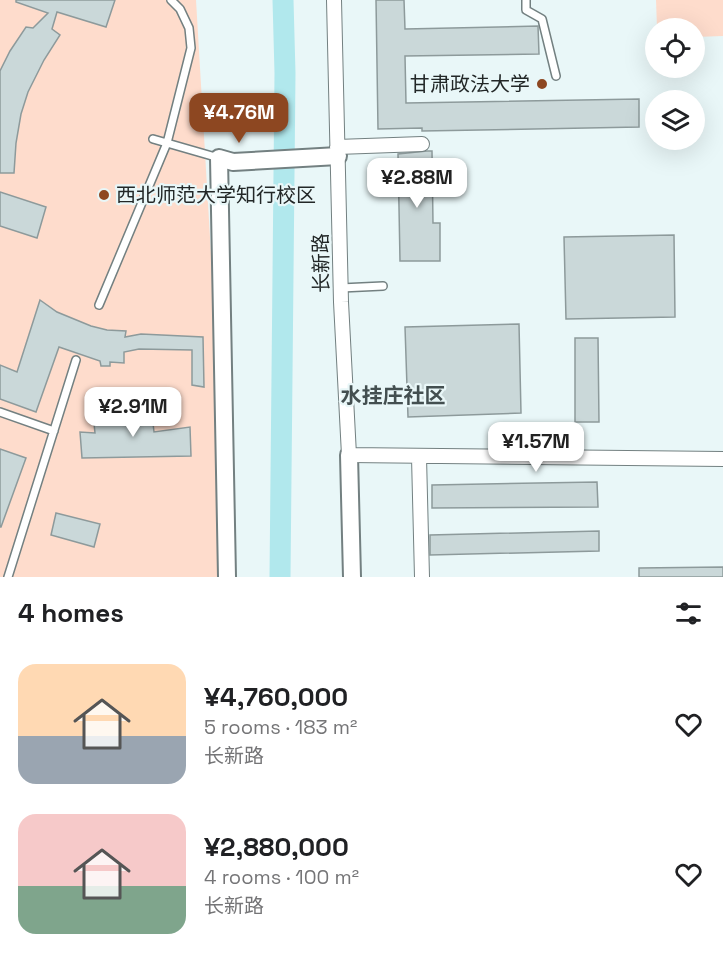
<!DOCTYPE html>
<html lang="en">
<head>
<meta charset="utf-8">
<style>
  :root { --surface:#fff; --page:#f6f6f6; --text:#202124; --muted:#757577; --accent:#8d4721 }
  body { margin:0; font-family:"Space Grotesk","Noto Sans SC",sans-serif; background:var(--page); color:var(--text); height:100vh; display:flex; flex-direction:column; font-size:22px; white-space:nowrap }
  * { box-sizing:border-box; margin:0 }
  p { font-size:20px; color:var(--muted) }
  .icon { flex:none; width:33px; height:33px; fill:none; stroke:currentColor; stroke-width:2; stroke-linecap:round; stroke-linejoin:round }
  .map { position:relative; height:577px; overflow:hidden }
  .side { display:flex; flex-direction:column; background:var(--surface); flex:1 }
  .side>* { flex:none }
  .fabs { position:absolute; left:645px; top:18px; display:grid; gap:12px }
  .fabs a { display:grid; place-items:center; width:60px; height:60px; border-radius:50%; background:var(--surface); box-shadow:0 6px 24px #0002; font-size:30px }
  .price { position:absolute; translate:-50% -51px; padding:0 14px; border-radius:12px; background:#fff; color:#222; font-size:20px; line-height:39px; filter:drop-shadow(0 2px 3px #0008) }
  .price::after { content:''; position:absolute; left:50%; top:36px; width:18px; height:14px; margin-left:-9px; background:inherit; clip-path:polygon(0 0,100% 0,50% 100%) }
  .price.current { background:var(--accent); color:#fff }
  ul { padding:0; list-style:none }
  li { display:flex; align-items:center; gap:18px; height:150px; padding:0 18px }
  li span { display:grid; place-items:center; flex:none; width:168px; height:120px; border-radius:18px; color:#555 }
  li>.icon { margin-inline-start:auto }
  span .icon { width:72px; height:72px; fill:#fffc; stroke-width:1 }
  li b { font-size:26px }
  h2 { display:flex; justify-content:space-between; align-items:center; height:72px; padding:0 18px; font-size:26px }
  .map>svg:first-child { display:block }
  .green { fill:#fedccc }
  .lines { fill:none; stroke-linecap:round; stroke-linejoin:round }
  .river { stroke:#b1e8ed; stroke-width:21 }
  .building { fill:#cad8d9; stroke:#8d9a9b; stroke-width:1.5 }
  .service-casing { stroke:#738081; stroke-width:10 }
  .minor-casing { stroke:#738081; stroke-width:16 }
  .tertiary-casing { stroke:#738081; stroke-width:20 }
  .service { stroke:#fff; stroke-width:7 }
  .minor { stroke:#fff; stroke-width:14 }
  .tertiary { stroke:#fff; stroke-width:16 }
  .poi-dot { fill:#8d4721; stroke:#e9f7f8; stroke-width:2 }
  .labels { text-anchor:middle; stroke-width:4.5; stroke-linejoin:round; paint-order:stroke }
  .poi-label { font-size:20px; fill:#222727; stroke:#e9f7f8; text-anchor:end }
  .street-label { font-size:20px; fill:#222727; stroke:#e9f7f8 }
  .neighbourhood-label { font-size:21px; font-weight:bold; fill:#434f50; stroke:#e9f7f8 }
</style>
</head>
<body>
<div class="map">
<svg width="723" height="577" viewBox="0 0 723 577">
  <rect width="100%" height="100%" fill="#e9f7f8"/>
  <path class="green" d="M 0,0 L 196,0 L 219,390 L 216,474 L 220,577 L 0,577 Z
    M 656,0 L 723,0 L 723,36 L 695,37 L 694,28 L 657,28 Z"/>
  <g class="lines">
    <path class="river" d="M 280,577 L 285,73 L 283,0"/>
  </g>
  <path class="building" d="M 16,0 L 115,0 L 106,27 L 57,12 L 52,29 L 60,35 L 44,60 L 28,92 L 21,114 L 16,143 L 14,173 L 0,173 L 0,71 L 10,51 L 26,27 L 33,28 L 48,13 L 16,2 Z
    M 376,0 L 404,0 L 405,29 L 538,26 L 539,54 L 405,56 L 406,103 L 639,99 L 639,127 L 422,131 L 422,128 L 378,129 Z
    M 427,151 L 432,151 L 433,223 L 440,223 L 440,261 L 400,261 L 398,154 Z
    M 0,192 L 46,207 L 37,238 L 0,226 Z
    M 674,235 L 675,317 L 566,319 L 564,237 Z
    M 40,300 L 57,312 L 91,326 L 107,330 L 126,331 L 125,337 L 141,334 L 203,337 L 204,387 L 192,385 L 192,350 L 139,349 L 124,352 L 124,363 L 110,362 L 110,366 L 101,366 L 100,361 L 59,347 L 36,412 L 0,399 L 0,365 L 17,372 Z
    M 519,324 L 521,413 L 408,417 L 405,327 Z
    M 575,338 L 598,338 L 599,422 L 575,422 Z
    M 93,414 L 152,414 L 154,432 L 190,427 L 191,456 L 82,458 L 80,432 L 95,433 Z
    M 0,449 L 26,458 L 1,527 L 0,527 Z
    M 597,482 L 598,507 L 432,508 L 432,485 Z
    M 56,513 L 100,524 L 94,547 L 51,535 Z
    M 599,531 L 599,551 L 430,555 L 430,535 Z
    M 723,567 L 723,577 L 639,577 L 639,568 Z"/>
  <g class="lines">
    <defs>
      <path id="service" d="M 526,0 L 526,10 L 542,19 L 556,76
        M 153,139 L 219,158
        M 341,288 L 383,286
        M 99,305 L 167,143 L 191,48 L 189,28 L 180,9 L 171,0
        M 0,412 L 54,431
        M 8,577 L 76,360"/>
      <path id="minor" d="M 334,0 L 341,302 L 349,455 L 723,459
        M 337,147 L 422,144
        M 419,457 L 422,577"/>
      <path id="tertiary" d="M 349,455 L 352,577
        M 227,577 L 219,158 L 233,162 L 338,156"/>
    </defs>
    <use href="#service" class="service-casing"/>
    <use href="#minor" class="minor-casing"/>
    <use href="#tertiary" class="tertiary-casing"/>
    <use href="#service" class="service"/>
    <use href="#minor" class="minor"/>
    <use href="#tertiary" class="tertiary"/>
  </g>
  <g class="poi-dot">
    <circle cx="542" cy="84" r="6"/>
    <circle cx="104" cy="195" r="6"/>
  </g>
  <g class="labels">
    <g class="poi-label">
      <text x="530" y="91">甘肃政法大学</text>
      <text x="116" y="202" text-anchor="start">西北师范大学知行校区</text>
    </g>
    <g class="street-label">
      <text transform="translate(321 263) rotate(-91)" y="7">长新路</text>
    </g>
    <g class="neighbourhood-label">
      <text x="393" y="403">水挂庄社区</text>
    </g>
  </g>
</svg>
<div class="fabs">
<a><svg class="icon" aria-label="locate" viewBox="0 0 24 24"><circle cx="12" cy="12" r="6"/><path d="M12 2v4M12 18v4M2 12h4M18 12h4"/></svg></a>
<a><svg class="icon" aria-label="layers" viewBox="0 0 24 24"><path d="M12 4l9 5-9 5-9-5zM3 14l9 5 9-5"/></svg></a>
</div>
<b class="price current" style="left:239px;top:144px">¥4.76M</b>
<b class="price" style="left:417px;top:209px">¥2.88M</b>
<b class="price" style="left:133px;top:438px">¥2.91M</b>
<b class="price" style="left:536px;top:473px">¥1.57M</b>
</div>
<section class="side">
<h2>4 homes<svg class="icon" aria-label="filters" viewBox="0 0 24 24"><path d="M4 7h16M4 17h16"/><circle cx="9" cy="7" r="2"/><circle cx="15" cy="17" r="2"/></svg></h2>
<ul>
<li><span style="background:linear-gradient(#ffd9b3 60%,#9aa5b1 0)"><svg class="icon" aria-label="home" viewBox="0 0 24 24"><path d="M3 11l9-7 9 7M6 9v11h12V9"/></svg></span><div><b>¥4,760,000</b><p>5 rooms · 183 m²</p><p>长新路</p></div><svg class="icon" aria-label="heart" viewBox="0 0 24 24"><path d="M12 20l-8-8c-3-5 5-10 8-4 3-6 11-1 8 4z"/></svg></li>
<li><span style="background:linear-gradient(#f6c9c9 60%,#7fa58c 0)"><svg class="icon" aria-label="home" viewBox="0 0 24 24"><path d="M3 11l9-7 9 7M6 9v11h12V9"/></svg></span><div><b>¥2,880,000</b><p>4 rooms · 100 m²</p><p>长新路</p></div><svg class="icon" aria-label="heart" viewBox="0 0 24 24"><path d="M12 20l-8-8c-3-5 5-10 8-4 3-6 11-1 8 4z"/></svg></li>
</ul>
</section>
</body>
</html>
